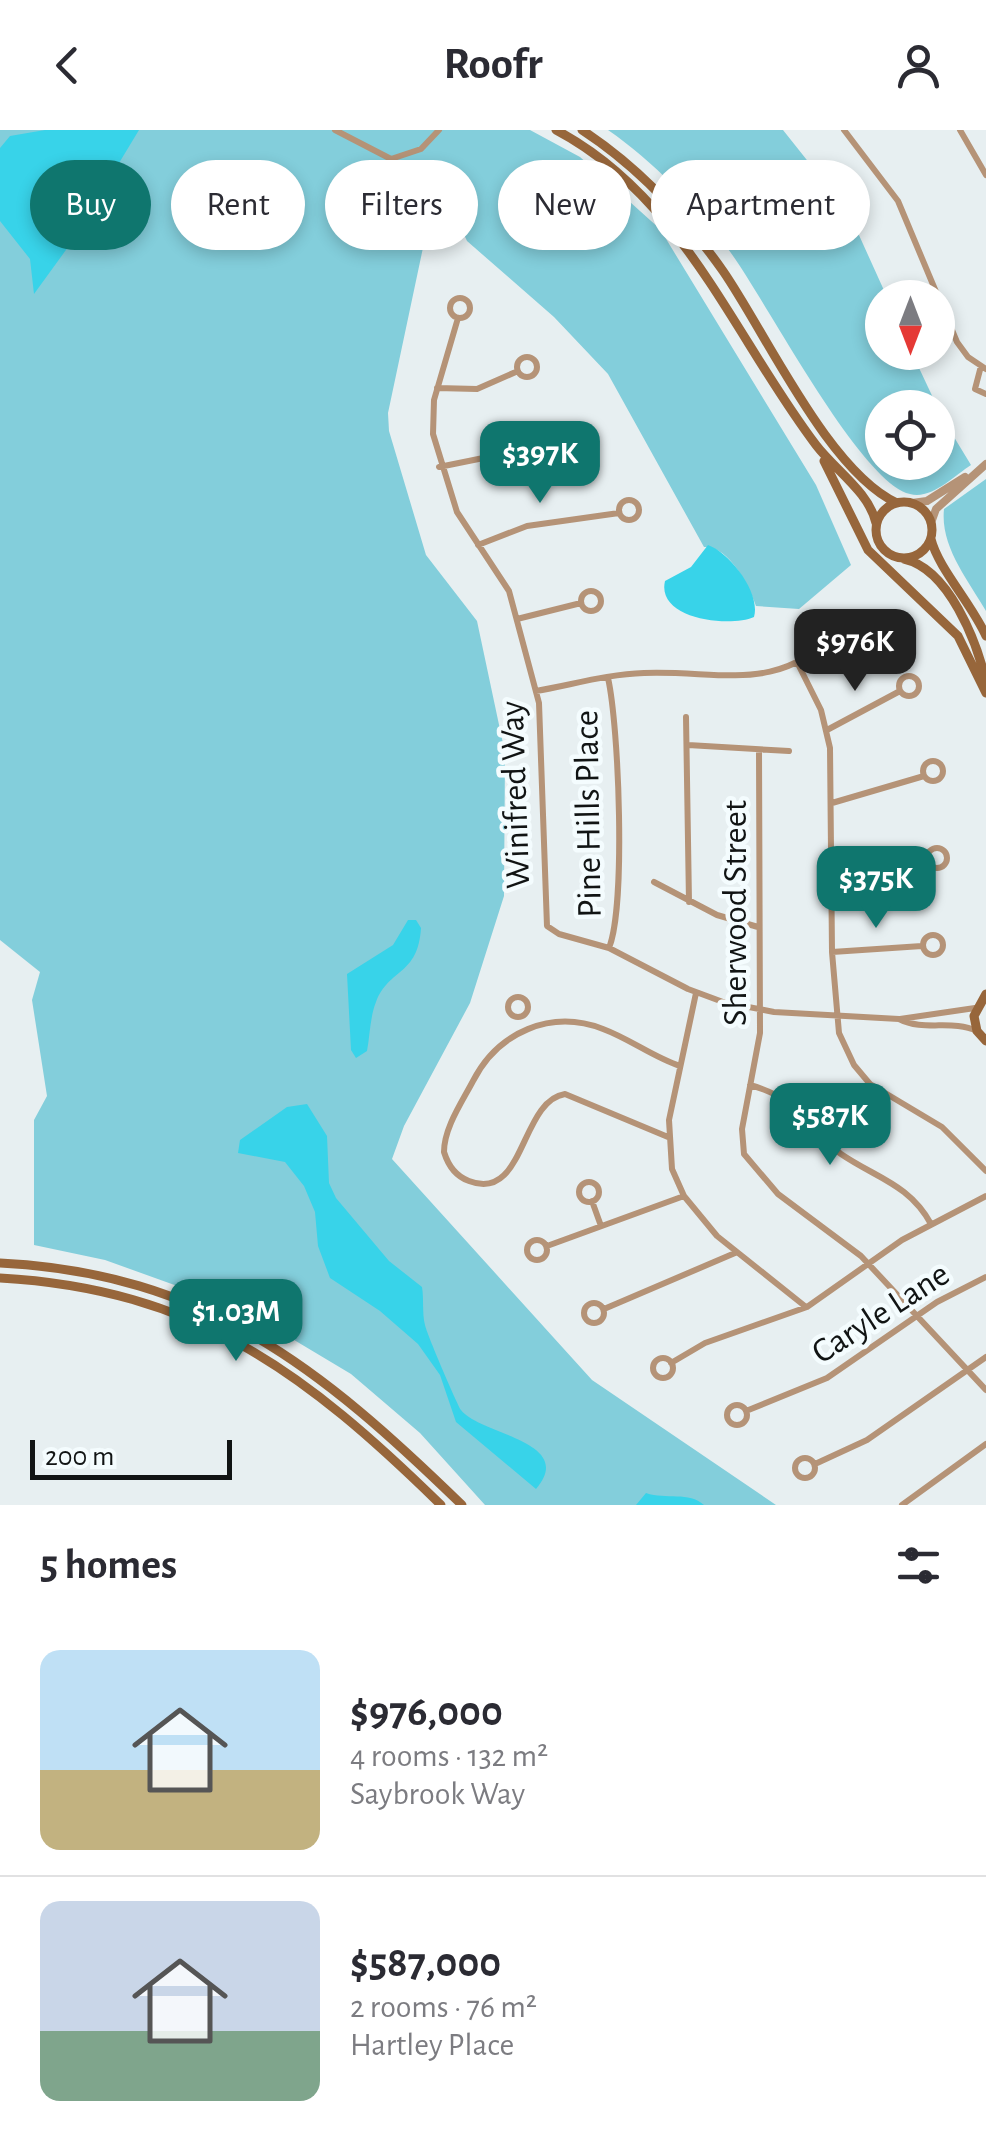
<!DOCTYPE html>
<html lang="en">
<head>
<meta charset="utf-8">
<style>
  :root { --surface:#fff; --page:#f2f2f3; --text:#2b2b33; --muted:#7c7c81; --line:#e1e1e2; --accent:#0f766e }
  body { margin:0; font-family:"Alegreya Sans",sans-serif; background:var(--page); color:var(--text); height:100vh; display:flex; flex-direction:column; font-size:38px; white-space:nowrap }
  * { box-sizing:border-box; margin:0 }
  p { font-size:32px; color:var(--muted) }
  .icon { flex:none; width:55px; height:55px; fill:none; stroke:currentColor; stroke-width:2; stroke-linecap:round; stroke-linejoin:round }
  .map { position:relative; height:1375px; overflow:hidden }
  .drawer { display:flex; flex-direction:column; background:var(--surface); flex:1 }
  .drawer>* { flex:none }
  .banner { position:absolute; left:30px; top:30px; width:928px; height:90px; display:flex; gap:20px }
  .needle { width:65px; rotate:180deg }
  .tools { position:absolute; left:865px; top:150px; display:grid; gap:20px }
  .tools a { display:grid; place-items:center; width:90px; height:90px; border-radius:50%; background:var(--surface); box-shadow:0 5px 15px #0003; font-size:50px }
  .scale { position:absolute; left:30px; bottom:25px; width:202px; box-sizing:border-box; padding-left:10px; border:5px solid #111414; border-top:0; font-size:28px; line-height:35px; white-space:nowrap; color:#111414; -webkit-text-stroke:8px #f4fcfe; paint-order:stroke }
  .price { position:absolute; translate:-50% -85px; padding:0 22px; border-radius:20px; background:var(--accent); color:#fff; font-size:32px; line-height:65px; filter:drop-shadow(0 2px 5px #0008) }
  .price::after { content:''; position:absolute; left:50%; top:60px; width:30px; height:22px; margin-left:-15px; background:inherit; clip-path:polygon(0 0,100% 0,50% 100%) }
  .price.selected { background:#222; color:#fff }
  ul { padding:0; list-style:none }
  li { display:flex; align-items:center; gap:30px; height:250px; padding:0 40px }
  li+li { border-top:2px solid var(--line) }
  li span { display:grid; place-items:center; flex:none; width:280px; height:200px; border-radius:20px; color:#555 }
  li>.icon { margin-inline-start:auto }
  span .icon { width:120px; height:120px; fill:#fffc; stroke-width:1 }
  li b { font-size:42px }
  h2 { display:flex; justify-content:space-between; align-items:center; height:120px; padding:0 40px; font-size:42px }
  .tag { padding:0 35px; border-radius:45px; background:var(--surface); box-shadow:0 5px 15px #0003; font-size:35px; line-height:90px }
  .tag.selected { background:var(--accent); color:#fff }
  header { display:flex; justify-content:space-between; align-items:center; height:130px; padding:0 40px; background:var(--surface); font-size:45px; font-weight:700 }
  .map>svg:first-child { display:block }
  .green { fill:#83cedb; fill-rule:evenodd }
  .water { fill:#38d3e9 }
  .lines { fill:none; stroke-linecap:round; stroke-linejoin:round }
  .minor { stroke:#b59377; stroke-width:6 }
  .tertiary { stroke:#b59377; stroke-width:8 }
  .secondary { stroke:#97663b; stroke-width:9 }
  .labels { text-anchor:middle; stroke-width:9; stroke-linejoin:round; paint-order:stroke }
  .street-label { font-size:35px; fill:#111414; stroke:#f4fcfe }
</style>
</head>
<body>
<header><svg class="icon" aria-label="back" viewBox="0 0 24 24"><path d="M15 5l-7 7 7 7"/></svg>Roofr<svg class="icon" aria-label="person" viewBox="0 0 24 24"><circle cx="12" cy="8" r="4"/><path d="M4 21q1-7 8-7t8 7"/></svg></header>
<div class="map">
<svg width="986" height="1375" viewBox="0 0 986 1375">
  <rect width="100%" height="100%" fill="#e7eff1"/>
  <path class="green" d="M 0,0 L 530,0 L 580,27 L 660,99 L 816,355 L 851,435 L 799,479 L 756,476 C 749,455 728,415 704,417 L 608,244 L 554,187 L 467,111 L 460,96 L 424,113 L 388,283 L 389,301 L 426,425 L 477,491 L 505,623 L 504,766 L 470,873 L 404,996 L 392,1029 L 592,1250 L 776,1375 L 485,1375 L 420,1303 L 351,1244 L 244,1180 L 105,1130 L 34,1115 L 34,990 L 47,966 L 32,870 L 40,842 L 0,810 Z
    M 608,0 L 783,0 L 849,83 L 887,167 L 882,168 L 882,222 L 912,223 L 943,289 L 971,335 C 954,346 931,370 910,364 C 859,352 764,166 728,119 C 694,74 654,32 608,0 ZM 882,278 L 938,278 L 938,332 L 882,332 Z
    M 986,349 L 986,481 C 968,450 940,416 944,379 Z"/>
  <path class="water" d="M 45,0 L 139,0 L 116,38 L 108,62 L 34,164 L 30,129 L 0,91 L 0,18 L 10,6 Z
    M 708,415 C 730,423 761,463 754,487 C 729,498 656,489 665,451 L 691,437 Z
    M 408,790 L 416,790 L 421,798 C 418,846 389,838 376,872 C 370,887 370,905 367,921 L 356,928 L 351,920 L 347,844 L 393,815 Z
    M 307,974 L 327,1006 L 329,1053 L 336,1068 L 389,1131 L 422,1157 C 424,1169 422,1183 425,1195 C 426,1202 457,1274 461,1280 C 480,1305 577,1311 536,1359 L 456,1292 L 440,1245 L 418,1214 L 380,1181 L 330,1148 L 318,1116 L 315,1082 L 304,1056 L 285,1032 L 238,1023 L 240,1010 L 287,977 Z
    M 646,1363 C 666,1370 689,1361 704,1375 L 636,1375 Z"/>
  <g class="lines">
    <path class="minor" d="M 335,0 L 391,29 L 421,19 L 439,0
      M 844,0 L 898,71 L 957,212 L 968,227 L 986,239
      M 960,0 L 986,45
      M450 178a10 10 0 1 1 20 0a10 10 0 1 1-20 0Z
      M 458,188 L 434,270 L 433,304 L 457,382 L 509,461 L 539,573 L 547,796 L 559,804 L 609,818 L 688,859 L 723,872 L 774,882 L 899,889 C 924,902 952,889 977,901
      M517 237a10 10 0 1 1 20 0a10 10 0 1 1-20 0Z
      M 981,236 L 975,259 L 986,264
      M 437,258 L 477,259 L 518,241
      M572 306a10 10 0 1 1 20 0a10 10 0 1 1-20 0Z
      M 439,337 L 572,310
      M619 380a10 10 0 1 1 20 0a10 10 0 1 1-20 0Z
      M 478,415 L 527,396 L 619,383
      M581 471a10 10 0 1 1 20 0a10 10 0 1 1-20 0Z
      M837 494a10 10 0 1 1 20 0a10 10 0 1 1-20 0Z
      M 517,489 L 581,473
      M 798,534 L 821,580 L 830,618 L 832,822 L 839,903 L 854,935 L 870,954 L 942,997 L 986,1041
      M899 556a10 10 0 1 1 20 0a10 10 0 1 1-20 0Z
      M 608,548 C 619,597 626,775 609,818
      M 536,561 C 571,555 608,544 644,543 C 724,540 774,565 840,501
      M 686,587 L 689,772
      M 827,600 L 900,561
      M 688,615 L 789,621
      M 759,620 L 760,903 L 742,999 L 744,1024 L 778,1064 L 861,1126 L 986,1260
      M923 641a10 10 0 1 1 20 0a10 10 0 1 1-20 0Z
      M 832,673 L 924,646
      M927 728a10 10 0 1 1 20 0a10 10 0 1 1-20 0Z
      M 832,747 L 927,730
      M 654,752 L 717,785 L 758,797
      M923 815a10 10 0 1 1 20 0a10 10 0 1 1-20 0Z
      M 832,822 L 922,816
      M 696,863 L 669,990 L 672,1039 L 684,1066 L 717,1106 L 806,1177
      M508 877a10 10 0 1 1 20 0a10 10 0 1 1-20 0Z
      M 900,889 L 975,878
      M 750,955 C 801,969 803,996 841,1024 C 876,1048 909,1054 931,1094
      M 668,1007 L 565,964 C 520,971 525,1073 469,1051 C 455,1046 448,1035 444,1022 C 444,998 462,972 473,951 C 498,902 551,879 603,899 C 630,909 653,927 680,936
      M579 1062a10 10 0 1 1 20 0a10 10 0 1 1-20 0Z
      M 592,1071 L 601,1096
      M527 1120a10 10 0 1 1 20 0a10 10 0 1 1-20 0Z
      M 547,1116 L 684,1066
      M584 1183a10 10 0 1 1 20 0a10 10 0 1 1-20 0Z
      M 604,1179 L 735,1123
      M653 1238a10 10 0 1 1 20 0a10 10 0 1 1-20 0Z
      M 671,1233 L 705,1213 L 807,1177 L 902,1110 L 986,1066
      M727 1285a10 10 0 1 1 20 0a10 10 0 1 1-20 0Z
      M 746,1281 L 827,1248 L 937,1172 L 986,1147
      M795 1338a10 10 0 1 1 20 0a10 10 0 1 1-20 0Z
      M 815,1334 L 867,1310 L 986,1227
      M 902,1375 L 986,1314"/>
    <path class="tertiary" d="M 912,373 L 927,371 L 965,347
      M 931,393 L 936,379 L 986,334"/>
    <path class="secondary" d="M 556,0 C 683,67 734,207 816,315 C 835,340 869,362 876,393
      M 582,0 C 637,36 685,87 723,141 C 766,203 828,341 897,373
      M 824,331 L 868,420 L 958,506 L 986,563
      M876 400a28 28 0 1 1 56 0a28 28 0 1 1-56 0Z
      M 931,409 C 938,438 972,474 986,506
      M 904,429 C 949,439 977,512 986,552
      M 986,864 L 974,886 L 977,901 L 986,911
      M 0,1133 C 205,1143 322,1239 462,1375
      M 0,1148 C 196,1159 306,1243 441,1375"/>
  </g>
  <g class="labels">
    <g class="street-label">
      <text transform="translate(514 665) rotate(-92)" y="12">Winifred Way</text>
      <text transform="translate(587 684) rotate(-91)" y="12">Pine Hills Place</text>
      <text transform="translate(734 783) rotate(-90)" y="12">Sherwood Street</text>
      <text transform="translate(880 1182) rotate(-33)" y="12">Caryle Lane</text>
    </g>
  </g>
</svg>
<div class="tools">
<a><svg class="needle" viewBox="-14 -14 28 28"><path d="M0-13l5 13h-10z" fill="#e53935"/><path d="M0 13l5-13h-10z" fill="#7c7c81"/></svg></a>
<a><svg class="icon" aria-label="locate" viewBox="0 0 24 24"><circle cx="12" cy="12" r="6"/><path d="M12 2v4M12 18v4M2 12h4M18 12h4"/></svg></a>
</div>
<div class="scale">200 m</div>
<b class="price" style="left:540px;top:376px">$397K</b>
<b class="price selected" style="left:855px;top:564px">$976K</b>
<b class="price" style="left:876px;top:801px">$375K</b>
<b class="price" style="left:830px;top:1038px">$587K</b>
<b class="price" style="left:236px;top:1234px">$1.03M</b>
<div class="banner">
<a class="tag selected">Buy</a>
<a class="tag">Rent</a>
<a class="tag">Filters</a>
<a class="tag">New</a>
<a class="tag">Apartment</a>
</div>
</div>
<section class="drawer">
<h2>5 homes<svg class="icon" aria-label="filters" viewBox="0 0 24 24"><path d="M4 7h16M4 17h16"/><circle cx="9" cy="7" r="2"/><circle cx="15" cy="17" r="2"/></svg></h2>
<ul>
<li><span style="background:linear-gradient(#bfe0f5 60%,#c2b280 0)"><svg class="icon" aria-label="home" viewBox="0 0 24 24"><path d="M3 11l9-7 9 7M6 9v11h12V9"/></svg></span><div><b>$976,000</b><p>4 rooms · 132 m²</p><p>Saybrook Way</p></div></li>
<li><span style="background:linear-gradient(#c9d6e8 65%,#7fa58c 0)"><svg class="icon" aria-label="home" viewBox="0 0 24 24"><path d="M3 11l9-7 9 7M6 9v11h12V9"/></svg></span><div><b>$587,000</b><p>2 rooms · 76 m²</p><p>Hartley Place</p></div></li>
</ul>
</section>
</body>
</html>
